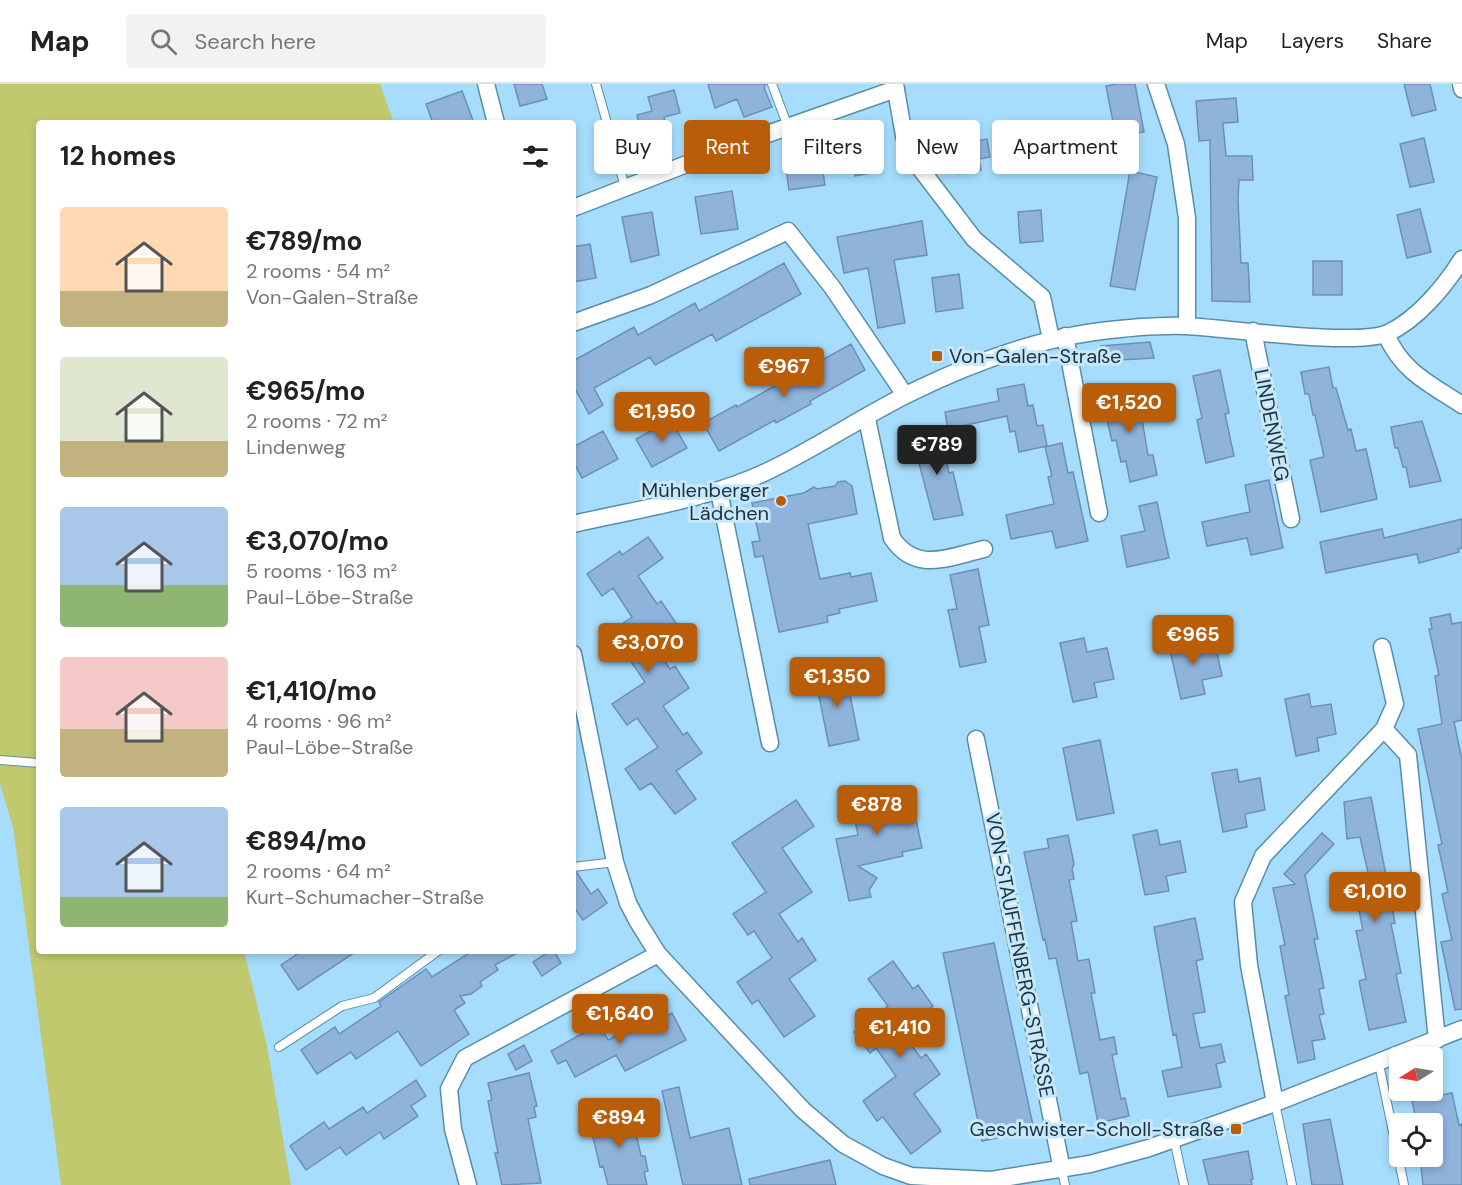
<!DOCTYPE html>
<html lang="en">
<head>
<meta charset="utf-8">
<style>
  :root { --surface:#fff; --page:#f2f2f2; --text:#222; --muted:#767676; --line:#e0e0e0; --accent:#ba5d09 }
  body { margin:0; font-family:"DM Sans",sans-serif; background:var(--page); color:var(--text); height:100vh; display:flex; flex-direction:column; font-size:22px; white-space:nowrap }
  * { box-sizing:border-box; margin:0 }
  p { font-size:20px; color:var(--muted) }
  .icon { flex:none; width:33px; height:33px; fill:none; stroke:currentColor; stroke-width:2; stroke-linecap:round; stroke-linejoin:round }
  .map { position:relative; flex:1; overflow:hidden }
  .drawer { position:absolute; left:36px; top:36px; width:540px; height:834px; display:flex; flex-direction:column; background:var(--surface); border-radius:6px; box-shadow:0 3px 9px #0003 }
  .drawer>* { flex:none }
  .guide { position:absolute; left:594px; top:36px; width:570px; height:54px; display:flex; gap:12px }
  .needle { width:39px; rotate:259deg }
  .buttons { position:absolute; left:1389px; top:963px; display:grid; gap:12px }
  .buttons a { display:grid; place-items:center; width:54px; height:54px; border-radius:6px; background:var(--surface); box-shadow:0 3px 9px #0003; font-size:30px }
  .price { position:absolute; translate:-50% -51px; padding:0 14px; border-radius:6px; background:var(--accent); color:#fff; font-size:20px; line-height:39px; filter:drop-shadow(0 2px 3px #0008) }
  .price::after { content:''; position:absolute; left:50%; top:36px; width:18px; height:14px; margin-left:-9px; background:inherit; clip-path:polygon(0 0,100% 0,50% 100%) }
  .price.selected { background:#222; color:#fff }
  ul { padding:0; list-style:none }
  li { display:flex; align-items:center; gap:18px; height:150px; padding:0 24px }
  li span { display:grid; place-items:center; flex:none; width:168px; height:120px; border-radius:6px; color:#555 }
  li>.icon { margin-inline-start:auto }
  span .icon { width:72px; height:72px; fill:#fffc; stroke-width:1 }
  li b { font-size:26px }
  h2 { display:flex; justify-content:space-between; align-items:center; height:72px; padding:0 24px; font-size:26px }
  .tag { padding:0 21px; border-radius:6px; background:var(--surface); box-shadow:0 3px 9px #0003; font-size:21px; line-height:54px }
  .tag.selected { background:var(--accent); color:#fff }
  header { display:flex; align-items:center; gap:36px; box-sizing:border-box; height:84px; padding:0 30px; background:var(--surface); border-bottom:2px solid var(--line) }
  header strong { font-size:28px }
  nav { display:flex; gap:33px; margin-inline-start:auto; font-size:21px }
  .search { width:420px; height:54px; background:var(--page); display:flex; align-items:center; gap:15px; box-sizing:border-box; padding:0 21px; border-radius:6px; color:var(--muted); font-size:22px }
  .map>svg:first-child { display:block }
  .green { fill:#c1c96f }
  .building { fill:#90b3dc; stroke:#6d8fb6; stroke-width:1.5 }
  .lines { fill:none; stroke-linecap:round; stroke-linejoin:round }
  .lane-casing { stroke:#588daa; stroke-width:10 }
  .street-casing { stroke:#588daa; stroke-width:19 }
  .lane { stroke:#fff; stroke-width:8 }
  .street { stroke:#fff; stroke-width:16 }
  .poi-dot { fill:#ba5d09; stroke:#c7e7fa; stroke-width:2 }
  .labels { text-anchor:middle; stroke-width:6; stroke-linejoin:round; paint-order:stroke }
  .poi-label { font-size:20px; fill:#1b313d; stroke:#c7e7fa; text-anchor:end }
  .street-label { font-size:20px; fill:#1b313d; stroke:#c7e7fa }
</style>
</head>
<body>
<header>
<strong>Map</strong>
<div class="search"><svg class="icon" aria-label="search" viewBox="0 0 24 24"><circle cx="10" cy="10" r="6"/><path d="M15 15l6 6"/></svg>Search here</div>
<nav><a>Map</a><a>Layers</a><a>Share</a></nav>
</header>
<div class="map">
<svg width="1462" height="1101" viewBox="0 0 1462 1101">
  <rect width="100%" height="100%" fill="#a6ddfc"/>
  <path class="green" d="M 0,0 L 380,0 L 394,39 L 39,39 L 39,867 L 244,867 L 267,962 L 291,1101 L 61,1101 L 13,743 L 0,700 Z"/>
  <path class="building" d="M 514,0 L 542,0 L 547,15 L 520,22 Z
    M 708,0 L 766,0 L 764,4 L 772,23 L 744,33 L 737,15 L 715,24 Z
    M 1116,0 L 1135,0 L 1144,48 L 1116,53 L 1106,2 Z
    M 1404,0 L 1430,0 L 1436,26 L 1412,32 Z
    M 674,6 L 680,29 L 664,33 L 670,56 L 645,62 L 637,31 L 652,27 L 648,13 Z
    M 462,7 L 474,39 L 433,39 L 426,20 Z
    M 1236,14 L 1238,38 L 1223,39 L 1226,72 L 1252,72 L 1253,96 L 1239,96 L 1238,115 L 1241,179 L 1248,179 L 1250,218 L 1212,217 L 1210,56 L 1199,57 L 1196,17 Z
    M 875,50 L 883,87 L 855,92 L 848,56 Z
    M 1424,54 L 1434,98 L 1410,103 L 1400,60 Z
    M 987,55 L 990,73 L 979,75 L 981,86 L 958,90 L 953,61 Z
    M 820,69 L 825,101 L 789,106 L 785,75 Z
    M 1130,87 L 1157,93 L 1135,206 L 1110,202 Z
    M 732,107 L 738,145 L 701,150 L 695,113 Z
    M 1420,125 L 1431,168 L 1407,174 L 1397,131 Z
    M 1041,126 L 1043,157 L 1020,159 L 1018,128 Z
    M 652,128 L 659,171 L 631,178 L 622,133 Z
    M 922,137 L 927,171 L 894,176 L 905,239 L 878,244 L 868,184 L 844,189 L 837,153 Z
    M 590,160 L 596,194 L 573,198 L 573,163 Z
    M 1313,177 L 1342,177 L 1342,211 L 1313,211 Z
    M 784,179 L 801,210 L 716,257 L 712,250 L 655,281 L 650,273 L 594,304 L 603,321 L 589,330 L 573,301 L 573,277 L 634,243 L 638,251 L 695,219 L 699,227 Z
    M 959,190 L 963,224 L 936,228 L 932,194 Z
    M 1150,258 L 1154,274 L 1102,277 L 1101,262 Z
    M 851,260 L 865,286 L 810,317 L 811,320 L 776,339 L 775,336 L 719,367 L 703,339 L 736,321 L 737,323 Z
    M 1329,283 L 1333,304 L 1336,304 L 1348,346 L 1351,345 L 1356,367 L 1366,365 L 1377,415 L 1321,428 L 1310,376 L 1324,373 L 1315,331 L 1313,331 L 1309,310 L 1305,310 L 1301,288 Z
    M 1220,286 L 1229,329 L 1225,330 L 1234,372 L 1206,379 L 1197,336 L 1202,334 L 1193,292 Z
    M 1024,300 L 1028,322 L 1033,321 L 1037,342 L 1043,341 L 1047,362 L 1019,368 L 1015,347 L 1010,348 L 1007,332 L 948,345 L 945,328 L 999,317 L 997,305 Z
    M 1126,309 L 1127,313 L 1138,311 L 1148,371 L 1153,371 L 1157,391 L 1130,398 L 1126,377 L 1121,378 L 1116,356 L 1112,357 L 1107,336 L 1103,337 L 1098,315 Z
    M 671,336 L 687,364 L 652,383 L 636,355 Z
    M 1422,337 L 1441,397 L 1410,403 L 1406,383 L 1403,383 L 1398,364 L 1395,364 L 1391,343 Z
    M 603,347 L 618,375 L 582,394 L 573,377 L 573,363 Z
    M 940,347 L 949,389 L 953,388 L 963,431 L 934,436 L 912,353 Z
    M 1062,359 L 1068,389 L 1073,388 L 1088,457 L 1056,464 L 1052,447 L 1011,455 L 1006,431 L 1054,420 L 1048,393 L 1052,392 L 1045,363 Z
    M 1269,396 L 1283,464 L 1251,471 L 1247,454 L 1207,462 L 1202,438 L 1250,428 L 1245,401 Z
    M 845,397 L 852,402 L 857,430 L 808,440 L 820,495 L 850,489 L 851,493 L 871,489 L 877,517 L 839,525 L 840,529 L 827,532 L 828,538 L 779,548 L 763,472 L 755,473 L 752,458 L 760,457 L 752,419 L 804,409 L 814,403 L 817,405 L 835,402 L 838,398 Z
    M 1157,418 L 1169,474 L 1127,483 L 1121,452 L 1145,447 L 1139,422 Z
    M 1462,435 L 1462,464 L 1458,465 L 1459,468 L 1419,479 L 1417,470 L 1326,489 L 1320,458 L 1382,445 L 1384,454 Z
    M 648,453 L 663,474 L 638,492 L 657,520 L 661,517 L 676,539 L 651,557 L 670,585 L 675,582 L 689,604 L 663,622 L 683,651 L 687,648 L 702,669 L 676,687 L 696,715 L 675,730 L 651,699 L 640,706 L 625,685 L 658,663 L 637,634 L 627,641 L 612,620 L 645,598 L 625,569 L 614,576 L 600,555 L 632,533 L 613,504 L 602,512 L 587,490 L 620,467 L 622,471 Z
    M 978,485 L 989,541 L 979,543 L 986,578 L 960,583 L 948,526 L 957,525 L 950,491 Z
    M 1450,530 L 1452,540 L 1462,538 L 1462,636 L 1454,638 L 1462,676 L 1462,925 L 1455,926 L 1441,858 L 1452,856 L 1442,810 L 1448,808 L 1438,761 L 1442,760 L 1418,645 L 1442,640 L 1435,592 L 1439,591 L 1429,545 L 1432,545 L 1430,534 Z
    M 1192,551 L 1195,565 L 1215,560 L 1222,592 L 1202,596 L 1205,610 L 1181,615 L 1168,557 Z
    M 1084,554 L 1087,568 L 1107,564 L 1114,595 L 1094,599 L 1097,613 L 1073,618 L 1060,559 Z
    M 845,586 L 859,656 L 829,662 L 815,592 Z
    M 1309,610 L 1311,623 L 1331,620 L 1336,650 L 1317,654 L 1319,667 L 1296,672 L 1285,615 Z
    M 1100,656 L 1114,729 L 1077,736 L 1063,664 Z
    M 1237,685 L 1239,698 L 1260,694 L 1265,726 L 1245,730 L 1247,743 L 1223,748 L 1212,689 Z
    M 889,703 L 890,707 L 909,703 L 922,764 L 902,768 L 903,772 L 858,782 L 877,794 L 869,806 L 871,813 L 849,817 L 836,755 L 858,751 L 850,711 Z
    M 1371,713 L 1395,839 L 1391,840 L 1401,889 L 1396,890 L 1406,938 L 1369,946 L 1359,897 L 1366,895 L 1356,847 L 1363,846 L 1353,797 L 1369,793 L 1360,753 L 1347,755 L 1344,718 Z
    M 796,716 L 814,742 L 782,764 L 812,808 L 779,830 L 798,858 L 802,854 L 816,876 L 789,895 L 815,932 L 784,953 L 758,916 L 752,920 L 737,898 L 772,874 L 754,847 L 748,851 L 733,830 L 766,808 L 732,759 Z
    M 1157,746 L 1160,761 L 1180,757 L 1186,788 L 1166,792 L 1169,807 L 1145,811 L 1133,751 Z
    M 1322,749 L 1334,760 L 1305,791 L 1318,855 L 1314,855 L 1324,904 L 1319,905 L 1324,930 L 1319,931 L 1325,955 L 1312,957 L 1315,975 L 1298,979 L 1285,912 L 1289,911 L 1280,862 L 1285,861 L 1273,804 L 1295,800 L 1284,790 Z
    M 1068,751 L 1074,780 L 1072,785 L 1074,795 L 1069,796 L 1077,837 L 1071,838 L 1078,877 L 1089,875 L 1095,909 L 1091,909 L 1100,956 L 1114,953 L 1117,970 L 1112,971 L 1121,1015 L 1125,1014 L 1129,1032 L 1098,1039 L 1088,988 L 1080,990 L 1056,874 L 1049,875 L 1045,855 L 1043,856 L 1024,768 L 1049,764 L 1047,755 Z
    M 573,789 L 577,789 L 591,810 L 598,805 L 607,819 L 583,836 L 573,822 Z
    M 1195,834 L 1203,875 L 1196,877 L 1205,928 L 1193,930 L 1200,964 L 1221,960 L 1225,978 L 1216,980 L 1221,1003 L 1168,1013 L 1162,987 L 1182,983 L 1176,950 L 1173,951 L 1154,843 Z
    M 994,859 L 1034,1046 L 982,1057 L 943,869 Z
    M 302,867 L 357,867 L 298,906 L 281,881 Z
    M 472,867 L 521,867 L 495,881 L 498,886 L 480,898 L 482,902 L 471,910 L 460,912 L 465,919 L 454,926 L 469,950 L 421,982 L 398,947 L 356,975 L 351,968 L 317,990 L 301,966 L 335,943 L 339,950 L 381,922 L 379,918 L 426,885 L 432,893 Z
    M 550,867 L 554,867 L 561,879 L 542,892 L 533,878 Z
    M 893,877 L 913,905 L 918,901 L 933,922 L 900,946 L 921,974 L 926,970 L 940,990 L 914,1010 L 941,1047 L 911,1070 L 883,1033 L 877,1037 L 863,1017 L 896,992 L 876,964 L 870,969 L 854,948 L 888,922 L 868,895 Z
    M 672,929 L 686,956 L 625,987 L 616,971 L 575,993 L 566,976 L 558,980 L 551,967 L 599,940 L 608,956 L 649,934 L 652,940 Z
    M 524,961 L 532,977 L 516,986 L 508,970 Z
    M 529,989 L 537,1022 L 534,1023 L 536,1033 L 528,1035 L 541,1099 L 502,1101 L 495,1069 L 498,1069 L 488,1017 L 492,1016 L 488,999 Z
    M 416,996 L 426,1012 L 411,1022 L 418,1032 L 384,1055 L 380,1048 L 346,1071 L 340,1063 L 306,1086 L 290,1062 L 324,1038 L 329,1045 L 363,1023 L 367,1029 Z
    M 679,1003 L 690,1054 L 729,1044 L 742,1101 L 683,1101 L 662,1007 Z
    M 1452,1009 L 1459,1041 L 1462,1040 L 1462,1101 L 1423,1101 L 1420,1072 L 1432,1072 L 1432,1040 L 1417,1040 L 1412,1017 Z
    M 631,1026 L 641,1072 L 645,1072 L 648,1087 L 644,1088 L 647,1101 L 608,1101 L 603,1082 L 600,1083 L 589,1036 Z
    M 1330,1035 L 1343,1101 L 1312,1101 L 1303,1040 Z
    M 1248,1067 L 1253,1095 L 1251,1095 L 1252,1101 L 1209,1101 L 1203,1076 Z
    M 830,1076 L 836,1101 L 750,1101 L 749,1095 Z"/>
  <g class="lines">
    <defs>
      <path id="lane" d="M 596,0 L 625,103
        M 772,0 L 788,43
        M 0,676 L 39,679
        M 573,783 L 615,778
        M 279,963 L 342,922 L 374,914 L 438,867
        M 1379,980 L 1404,1101
        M 1275,1019 L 1292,1101
        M 1174,1055 L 1184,1101
        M 1062,1086 L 1065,1101"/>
      <path id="street" d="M 486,0 L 496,39
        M 895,0 L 904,52 L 913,75 L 974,155 L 1042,213 L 1051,255
        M 1156,0 L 1176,60 L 1187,134 L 1187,242
        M 1461,0 L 1462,5
        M 573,124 L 736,61 L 896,5
        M 573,239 L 651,211 L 788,147 L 832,203 L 905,311
        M 1253,247 L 1291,435
        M 1386,250 C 1401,287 1430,300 1462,321
        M 1065,252 L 1099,429
        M 867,335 L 892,454 C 916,490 949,473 984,465
        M 719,407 L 770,659
        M 573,440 C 638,425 707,416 768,387 C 816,364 860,334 908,310 C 967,281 1029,257 1094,248 C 1125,244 1155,241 1186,242 C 1227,244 1356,263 1388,249 C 1418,235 1445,202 1462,175
        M 1382,563 L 1395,620 L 1384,645 L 1408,671 L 1437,956
        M 573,570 L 615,778 L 628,819 L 638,838 L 658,870 L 803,1026 L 843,1060 L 883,1082 L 911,1092 L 991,1096 L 1090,1080 L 1149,1064 L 1275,1019 L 1462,945
        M 976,655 L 1062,1086
        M 1275,1019 L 1249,881 L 1243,818 L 1263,772 L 1384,645
        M 468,1101 L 453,1045 L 449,1005 L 465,974 L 658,870"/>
    </defs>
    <use href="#lane" class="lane-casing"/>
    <use href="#street" class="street-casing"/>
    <use href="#lane" class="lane"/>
    <use href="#street" class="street"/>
  </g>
  <g class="poi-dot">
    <rect x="931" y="266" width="12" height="12" rx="3"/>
    <circle cx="781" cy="417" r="6"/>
    <rect x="1230" y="1039" width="12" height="12" rx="3"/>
  </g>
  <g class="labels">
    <g class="poi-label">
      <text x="949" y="279" text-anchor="start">Von-Galen-Straße</text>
      <text x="769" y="413">Mühlenberger<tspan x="769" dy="23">Lädchen</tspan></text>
      <text x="1224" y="1052">Geschwister-Scholl-Straße</text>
    </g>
    <g class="street-label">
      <text transform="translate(1272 341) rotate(79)" y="7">LINDENWEG</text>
      <text transform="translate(1020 871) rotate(79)" y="7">VON-STAUFFENBERG-STRASSE</text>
    </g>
  </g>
</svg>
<div class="buttons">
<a><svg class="needle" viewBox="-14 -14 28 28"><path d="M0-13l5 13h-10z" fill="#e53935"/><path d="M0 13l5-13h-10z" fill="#767676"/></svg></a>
<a><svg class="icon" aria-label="locate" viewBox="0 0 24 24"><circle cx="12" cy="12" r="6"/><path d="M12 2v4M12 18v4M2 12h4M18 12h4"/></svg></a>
</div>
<b class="price" style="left:784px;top:314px">€967</b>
<b class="price" style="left:1129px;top:350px">€1,520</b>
<b class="price" style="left:662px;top:359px">€1,950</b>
<b class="price selected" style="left:937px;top:392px">€789</b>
<b class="price" style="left:1193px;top:582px">€965</b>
<b class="price" style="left:648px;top:590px">€3,070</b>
<b class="price" style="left:837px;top:624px">€1,350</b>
<b class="price" style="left:877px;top:752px">€878</b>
<b class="price" style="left:1375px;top:839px">€1,010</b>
<b class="price" style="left:620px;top:961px">€1,640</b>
<b class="price" style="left:900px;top:975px">€1,410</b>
<b class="price" style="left:619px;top:1065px">€894</b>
<div class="guide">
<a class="tag">Buy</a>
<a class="tag selected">Rent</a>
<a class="tag">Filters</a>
<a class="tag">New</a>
<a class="tag">Apartment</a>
</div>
<section class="drawer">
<h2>12 homes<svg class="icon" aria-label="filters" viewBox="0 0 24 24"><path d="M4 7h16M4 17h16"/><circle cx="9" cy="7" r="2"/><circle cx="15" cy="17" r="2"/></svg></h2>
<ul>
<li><span style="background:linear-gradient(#ffd9b3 70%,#c2b280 0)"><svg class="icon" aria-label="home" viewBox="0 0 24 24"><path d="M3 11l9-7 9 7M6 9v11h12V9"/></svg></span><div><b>€789/mo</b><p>2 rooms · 54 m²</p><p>Von-Galen-Straße</p></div></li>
<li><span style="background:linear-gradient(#dfe7d0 70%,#c2b280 0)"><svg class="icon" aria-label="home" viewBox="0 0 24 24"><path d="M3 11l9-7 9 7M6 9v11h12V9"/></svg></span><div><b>€965/mo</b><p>2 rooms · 72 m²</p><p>Lindenweg</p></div></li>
<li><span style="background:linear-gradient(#a9c7e8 65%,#8fb573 0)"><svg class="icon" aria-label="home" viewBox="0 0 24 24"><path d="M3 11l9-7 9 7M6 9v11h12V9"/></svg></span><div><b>€3,070/mo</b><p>5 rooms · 163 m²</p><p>Paul-Löbe-Straße</p></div></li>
<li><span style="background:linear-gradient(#f6c9c9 60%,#c2b280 0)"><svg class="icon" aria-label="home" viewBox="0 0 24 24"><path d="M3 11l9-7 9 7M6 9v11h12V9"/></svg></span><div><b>€1,410/mo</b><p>4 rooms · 96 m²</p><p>Paul-Löbe-Straße</p></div></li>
<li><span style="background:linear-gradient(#a9c7e8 75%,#8fb573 0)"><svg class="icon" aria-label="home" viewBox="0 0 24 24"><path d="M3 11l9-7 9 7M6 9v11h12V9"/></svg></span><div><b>€894/mo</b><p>2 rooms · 64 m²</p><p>Kurt-Schumacher-Straße</p></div></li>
</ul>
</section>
</div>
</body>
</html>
